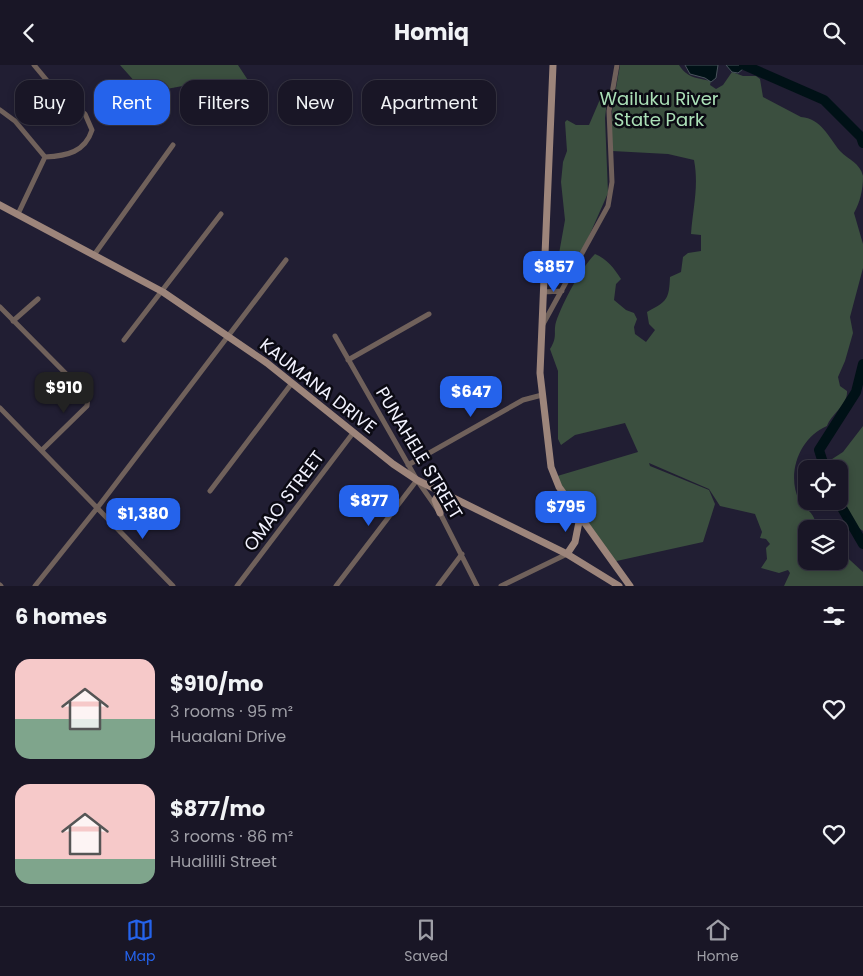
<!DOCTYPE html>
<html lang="en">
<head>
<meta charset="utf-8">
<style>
  :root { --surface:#191626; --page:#221f2e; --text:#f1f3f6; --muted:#9f9fa7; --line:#373543; --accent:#2563eb }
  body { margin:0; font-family:Poppins,sans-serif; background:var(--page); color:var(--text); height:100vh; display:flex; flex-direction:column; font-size:19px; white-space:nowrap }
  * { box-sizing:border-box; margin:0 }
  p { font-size:16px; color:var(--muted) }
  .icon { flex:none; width:28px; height:28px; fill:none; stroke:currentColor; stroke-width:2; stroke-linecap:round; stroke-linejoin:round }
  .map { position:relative; height:521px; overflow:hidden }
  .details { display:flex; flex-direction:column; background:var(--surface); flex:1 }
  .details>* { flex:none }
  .hud { position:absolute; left:15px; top:15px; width:500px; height:45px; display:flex; gap:10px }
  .controls { position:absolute; left:798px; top:395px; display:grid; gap:10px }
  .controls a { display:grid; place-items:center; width:50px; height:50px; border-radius:10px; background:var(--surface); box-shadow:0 2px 8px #0003,0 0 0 1px var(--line); font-size:25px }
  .price { position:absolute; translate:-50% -42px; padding:0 11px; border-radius:10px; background:var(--accent); color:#fff; font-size:16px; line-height:32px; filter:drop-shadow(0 1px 2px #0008) }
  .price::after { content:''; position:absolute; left:50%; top:30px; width:15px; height:11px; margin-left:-8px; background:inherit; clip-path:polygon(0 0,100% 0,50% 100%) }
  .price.current { background:#222; color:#fff }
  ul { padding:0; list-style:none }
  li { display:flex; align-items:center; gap:15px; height:125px; padding:0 15px }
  li span { display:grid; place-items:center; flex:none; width:140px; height:100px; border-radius:15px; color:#555 }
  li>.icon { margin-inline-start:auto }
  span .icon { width:60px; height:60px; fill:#fffc; stroke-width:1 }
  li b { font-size:21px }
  h2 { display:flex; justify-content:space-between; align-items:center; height:60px; padding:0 15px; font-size:21px }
  .chip { padding:0 18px; border-radius:15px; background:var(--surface); box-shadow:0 2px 8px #0003,0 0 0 1px var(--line); font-size:18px; line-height:45px }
  .chip.current { background:var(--accent); color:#fff }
  header { display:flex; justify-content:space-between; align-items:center; height:65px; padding:0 15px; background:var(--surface); font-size:22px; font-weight:700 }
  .tabs { display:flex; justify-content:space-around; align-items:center; height:70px; border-top:1px solid var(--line); background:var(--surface); font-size:14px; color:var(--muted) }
  .tabs a { display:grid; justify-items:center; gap:2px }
  .tabs .current { color:var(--accent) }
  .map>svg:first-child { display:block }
  .green { fill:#3b4f3f }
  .water { fill:#001116; stroke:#49545c }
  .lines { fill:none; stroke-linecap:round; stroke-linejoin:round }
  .river { stroke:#001116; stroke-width:10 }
  .street { stroke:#70615b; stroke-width:5 }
  .secondary { stroke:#9d857b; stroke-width:7 }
  .labels { text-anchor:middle; stroke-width:5; stroke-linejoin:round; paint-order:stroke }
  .park-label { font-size:18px; fill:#abe0b7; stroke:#0b0a13 }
  .street-label { font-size:18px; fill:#f2f2fe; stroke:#0b0a13 }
</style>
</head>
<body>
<header><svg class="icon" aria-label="back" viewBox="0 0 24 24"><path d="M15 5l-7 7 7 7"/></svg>Homiq<svg class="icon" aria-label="search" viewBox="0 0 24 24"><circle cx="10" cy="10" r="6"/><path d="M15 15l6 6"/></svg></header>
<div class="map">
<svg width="863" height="521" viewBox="0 0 863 521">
  <rect width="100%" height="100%" fill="#211e33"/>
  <path class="green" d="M 120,0 L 238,0 L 259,32 L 222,50 L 188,20 L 145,28 Z
    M 620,0 L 679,0 C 687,13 697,13 711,16 L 710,20 L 716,24 L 723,20 L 732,7 L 743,11 L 756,11 L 760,14 L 763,32 L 801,52 C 821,53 829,73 840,86 C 849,95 860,98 863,111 C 863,125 860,137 854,148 L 863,179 L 863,203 L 850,252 L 853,268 L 845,296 L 838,312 L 840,321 L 847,326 C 848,340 831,349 827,361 C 800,372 786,408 799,435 C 802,440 806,443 810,447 C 814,451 816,458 818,464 L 806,464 L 806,496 L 839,496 L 839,485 L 863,507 L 863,521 L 784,521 L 790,508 L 788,505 L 779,508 L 761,503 L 767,494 L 766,483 L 770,479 L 766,474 L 760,473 L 762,467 L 755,449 L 720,441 L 709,424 L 649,398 L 650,401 L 709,425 L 715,439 L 703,477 L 612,497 L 554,412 L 638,387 L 625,358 L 575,370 L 561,380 L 558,374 L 558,306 L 550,284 C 558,271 553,268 556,257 C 563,237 580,204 595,189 C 607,194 614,203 621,214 L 616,219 L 614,235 L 626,245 L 634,248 L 637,254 L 634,262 L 635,269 L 646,277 L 655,265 L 649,259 L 647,247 C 667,236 669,235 670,212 L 681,207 L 683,192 L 688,188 L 701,186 L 701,170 L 691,169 C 693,142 699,121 694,95 L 668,89 L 612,86 L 612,46 Z
    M 608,27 L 605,53 L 608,128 L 586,178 L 564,215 L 560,214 L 557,200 L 565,155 L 561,117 L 563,97 L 567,86 L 565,57 L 567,55 L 576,60 L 589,60 L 601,32 Z
    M 863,361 L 863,466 L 853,459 L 839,428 L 839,404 L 831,404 L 829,396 L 843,387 Z"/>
  <path class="water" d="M 685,0 L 718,0 L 716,13 L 711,17 L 705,13 L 690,9 Z
    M 726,0 L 748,0 L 738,8 L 732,7 Z"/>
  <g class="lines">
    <path class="river" d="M 744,0 L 824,35 L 861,72 L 863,78
      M 825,404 L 819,385 L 856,327 L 863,299
      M 838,436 L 863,479"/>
    <path class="street" d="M 0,45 L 15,56 L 45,92
      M 18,149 L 45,92 C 67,91 85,87 92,65 L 85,49 L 59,30 L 34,0
      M 94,190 L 173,80
      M 543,227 L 562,226
      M 0,242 L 88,331 L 87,341 L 42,385
      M 13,256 L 38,234
      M 542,261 L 608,141 L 612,117 L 609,46 L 617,0
      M 335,271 L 417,415 L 440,448 L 477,521
      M 124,275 L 221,149
      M 348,295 L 429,249
      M 0,343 L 173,521
      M 408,400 L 523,335 L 542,330
      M 210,426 L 292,318
      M 0,520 L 1,521
      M 35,521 L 98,442 L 286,195
      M 237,521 L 353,368
      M 336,521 L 417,415
      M 438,521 L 462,489
      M 501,521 L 567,489"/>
    <path class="secondary" d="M 553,0 L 540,308 L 551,402 L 559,422 L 630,521
      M 0,140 L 163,227 L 267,298 L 393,399 L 417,415 L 567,489 L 619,521
      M 440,448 L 435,435 L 440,427
      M 567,489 L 575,477 L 580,452"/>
  </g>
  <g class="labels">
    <g class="park-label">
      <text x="659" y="40">Wailuku River<tspan x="659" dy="21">State Park</tspan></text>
    </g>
    <g class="street-label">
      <text transform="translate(318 321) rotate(38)" y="6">KAUMANA DRIVE</text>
      <text transform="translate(419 388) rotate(59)" y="6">PUNAHELE STREET</text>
      <text transform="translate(284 436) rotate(-53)" y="6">OMAO STREET</text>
    </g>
  </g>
</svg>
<div class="controls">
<a><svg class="icon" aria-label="locate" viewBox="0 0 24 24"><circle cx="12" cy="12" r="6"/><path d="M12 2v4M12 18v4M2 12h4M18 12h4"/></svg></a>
<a><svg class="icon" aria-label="layers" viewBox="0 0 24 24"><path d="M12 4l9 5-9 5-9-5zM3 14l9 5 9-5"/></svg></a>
</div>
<b class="price" style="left:554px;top:228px">$857</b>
<b class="price current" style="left:64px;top:349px">$910</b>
<b class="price" style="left:471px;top:353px">$647</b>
<b class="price" style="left:369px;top:462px">$877</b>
<b class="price" style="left:566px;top:468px">$795</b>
<b class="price" style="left:143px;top:475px">$1,380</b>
<div class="hud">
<a class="chip">Buy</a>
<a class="chip current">Rent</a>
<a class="chip">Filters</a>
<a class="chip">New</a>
<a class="chip">Apartment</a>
</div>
</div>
<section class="details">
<h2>6 homes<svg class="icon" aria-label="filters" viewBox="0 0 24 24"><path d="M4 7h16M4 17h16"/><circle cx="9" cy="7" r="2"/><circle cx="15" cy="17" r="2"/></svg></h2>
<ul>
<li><span style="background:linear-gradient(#f6c9c9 60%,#7fa58c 0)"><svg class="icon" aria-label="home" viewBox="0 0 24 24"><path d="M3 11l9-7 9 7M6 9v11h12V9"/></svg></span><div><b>$910/mo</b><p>3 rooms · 95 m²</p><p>Huaalani Drive</p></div><svg class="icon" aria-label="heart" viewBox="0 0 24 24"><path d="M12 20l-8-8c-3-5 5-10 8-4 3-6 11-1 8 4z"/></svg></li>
<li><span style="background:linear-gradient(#f6c9c9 75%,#7fa58c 0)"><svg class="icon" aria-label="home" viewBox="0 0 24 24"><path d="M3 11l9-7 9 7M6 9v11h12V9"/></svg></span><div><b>$877/mo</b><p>3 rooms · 86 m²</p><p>Hualilili Street</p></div><svg class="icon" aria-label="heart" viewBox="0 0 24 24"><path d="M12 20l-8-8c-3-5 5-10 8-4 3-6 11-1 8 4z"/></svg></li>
</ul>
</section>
<nav class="tabs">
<a class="current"><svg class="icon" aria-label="map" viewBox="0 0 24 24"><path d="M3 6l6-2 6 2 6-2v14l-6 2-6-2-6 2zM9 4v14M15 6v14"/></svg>Map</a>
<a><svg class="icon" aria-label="saved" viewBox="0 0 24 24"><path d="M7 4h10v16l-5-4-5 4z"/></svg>Saved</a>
<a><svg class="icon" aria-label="home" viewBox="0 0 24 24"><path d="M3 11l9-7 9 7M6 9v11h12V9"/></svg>Home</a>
</nav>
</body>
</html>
